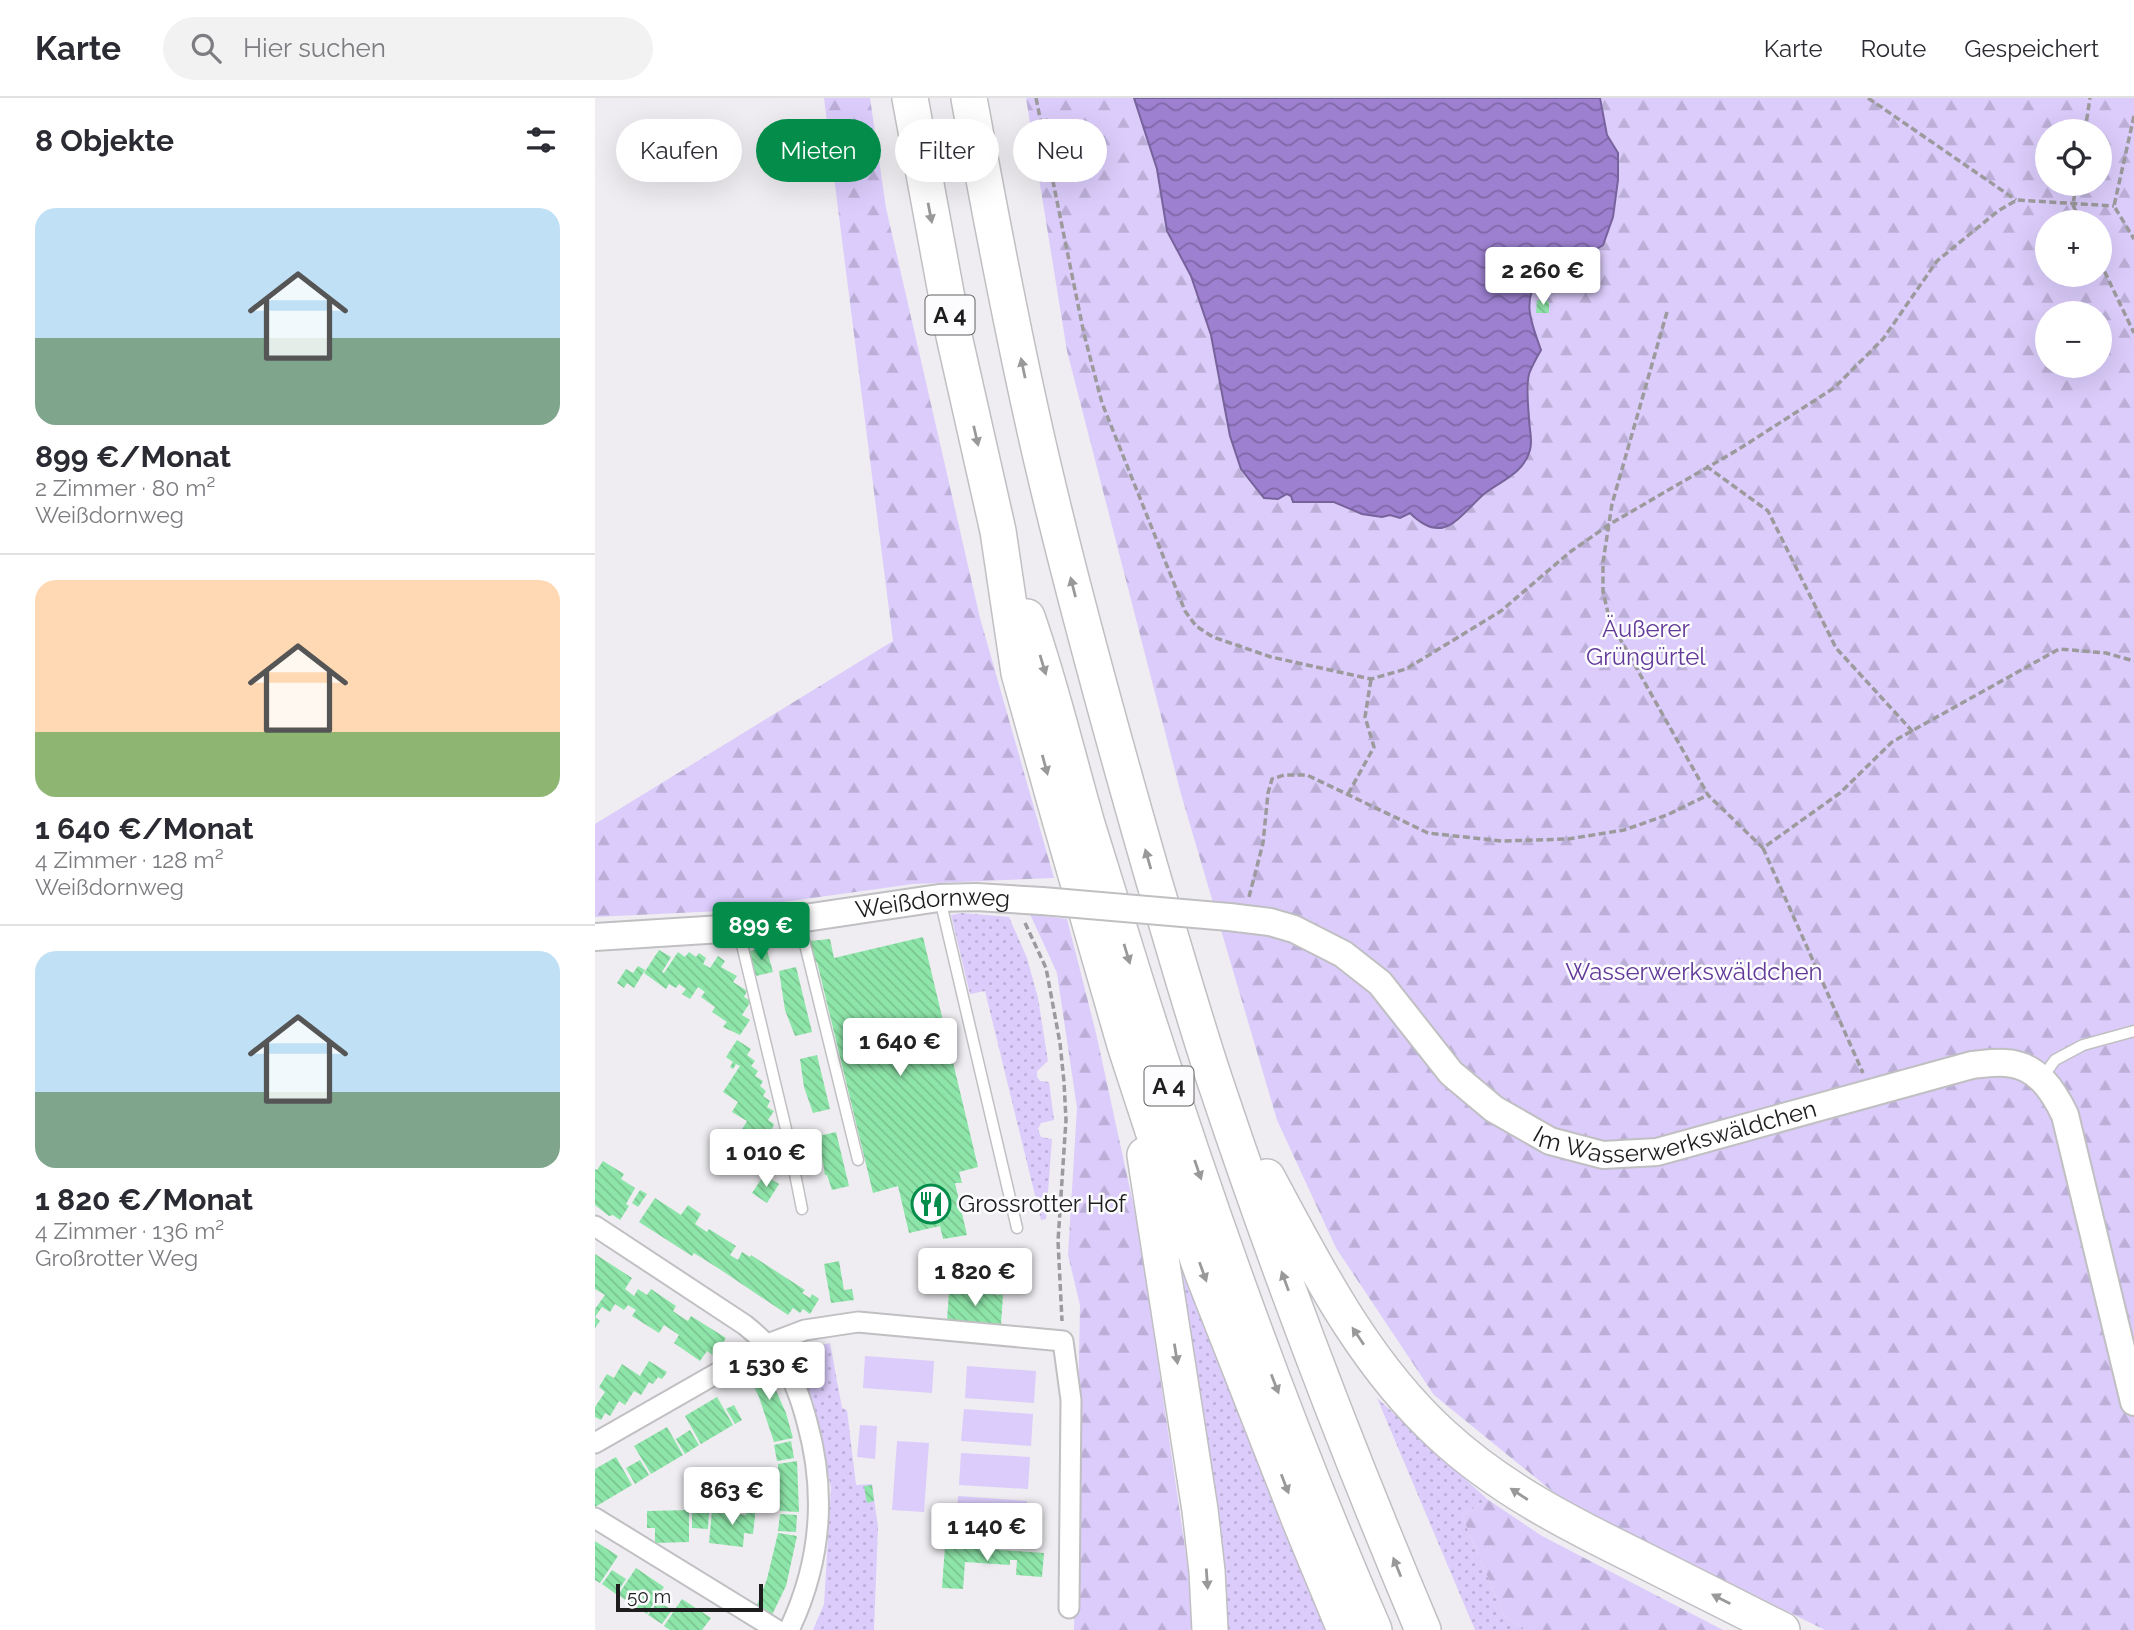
<!DOCTYPE html>
<html lang="de">
<head>
<meta charset="utf-8">
<style>
  :root { --surface:#fff; --page:#f2f2f3; --text:#2b2b33; --muted:#7c7c81; --line:#e1e1e2; --accent:#038c4a }
  body { margin:0; font-family:Raleway,sans-serif; background:var(--page); color:var(--text); height:100vh; display:flex; flex-direction:column; font-size:26px; white-space:nowrap }
  * { box-sizing:border-box; margin:0 }
  p { font-size:23px; color:var(--muted) }
  .icon { flex:none; width:38px; height:38px; fill:none; stroke:currentColor; stroke-width:2; stroke-linecap:round; stroke-linejoin:round }
  .map { position:relative; flex:1; overflow:hidden }
  .sheet { display:flex; flex-direction:column; background:var(--surface); width:595px }
  .sheet>* { flex:none }
  .guide { position:absolute; left:21px; top:21px; width:665px; height:63px; display:flex; gap:14px }
  .fabs { position:absolute; left:1440px; top:21px; display:grid; gap:14px }
  .fabs a { display:grid; place-items:center; width:77px; height:77px; border-radius:50%; background:var(--surface); box-shadow:0 7px 28px #0002; font-size:35px }
  .scale { position:absolute; left:21px; bottom:18px; width:147px; box-sizing:border-box; padding-left:7px; border:4px solid #1e1d1e; border-top:0; font-size:19px; line-height:24px; white-space:nowrap; color:#1e1d1e; -webkit-text-stroke:5px #fcfbfe; paint-order:stroke }
  .price { position:absolute; translate:-50% -60px; padding:0 16px; border-radius:7px; background:#fff; color:#222; font-size:23px; line-height:46px; filter:drop-shadow(0 2px 4px #0008) }
  .price::after { content:''; position:absolute; left:50%; top:42px; width:21px; height:16px; margin-left:-10px; background:inherit; clip-path:polygon(0 0,100% 0,50% 100%) }
  .price.selected { background:var(--accent); color:#fff }
  ul { padding:0; list-style:none }
  li { display:grid; align-content:center; gap:14px; height:371px; padding:0 35px }
  li+li { border-top:2px solid var(--line) }
  li span { display:grid; place-items:center; height:217px; border-radius:21px; color:#555 }
  li>.icon { margin-inline-start:auto }
  span .icon { width:126px; height:126px; fill:#fffc; stroke-width:1 }
  li b { font-size:30px }
  h2 { display:flex; justify-content:space-between; align-items:center; height:84px; padding:0 35px; font-size:30px }
  .chip { padding:0 24px; border-radius:32px; background:var(--surface); box-shadow:0 7px 28px #0002; font-size:24px; line-height:63px }
  .chip.selected { background:var(--accent); color:#fff }
  header { display:flex; align-items:center; gap:42px; box-sizing:border-box; height:98px; padding:0 35px; background:var(--surface); border-bottom:2px solid var(--line) }
  header strong { font-size:33px }
  nav { display:flex; gap:38px; margin-inline-start:auto; font-size:24px }
  .search { width:490px; height:63px; background:var(--page); display:flex; align-items:center; gap:18px; box-sizing:border-box; padding:0 24px; border-radius:38px; color:var(--muted); font-size:26px }
  main { display:flex; flex:1; min-height:0 }
  .map>svg:first-child { display:block }
  .grass { fill:url(#grass-dots) }
  .forest { fill:url(#forest-firs); fill-rule:evenodd }
  .pitch { fill:#dbccfb }
  .water { fill:url(#water-waves); stroke:#77629b; stroke-width:2 }
  .building { fill:url(#building-back-hatch) }
  .lines { fill:none; stroke-linecap:round; stroke-linejoin:round }
  .lane-casing { stroke:#c0bfc2; stroke-width:13 }
  .street-casing { stroke:#c0bfc2; stroke-width:23 }
  .secondary-casing { stroke:#c0bfc2; stroke-width:30 }
  .highway-casing { stroke:#c0bfc2; stroke-width:38 }
  .path { stroke:#9c9a9d; stroke-width:3.5; stroke-dasharray:7 3.5; stroke-linecap:butt }
  .lane { stroke:#fff; stroke-width:10 }
  .street { stroke:#fff; stroke-width:19 }
  .secondary { stroke:#fff; stroke-width:26 }
  .highway { stroke:#fff; stroke-width:35 }
  .secondary-bridge-casing { stroke:#c0bfc2; stroke-width:30; stroke-linecap:butt }
  .secondary-bridge { stroke:#fff; stroke-width:26 }
  .oneway { fill:#9a999a }
  .labels { text-anchor:middle; stroke-width:5; stroke-linejoin:round; paint-order:stroke }
  .shield { fill:#fcfbfe; stroke:#616061; stroke-width:2 }
  .shield-label { font-size:23px; font-weight:bold; fill:#1e1d1e }
  .park-label { font-size:24px; fill:#613998; stroke:#fcfbfe }
  .street-label { font-size:24px; fill:#1e1d1e; stroke:#fcfbfe }
  .poi-label { font-size:24px; fill:#1e1d1e; stroke:#fcfbfe; text-anchor:start }
</style>
</head>
<body>
<header>
<strong>Karte</strong>
<div class="search"><svg class="icon" aria-label="search" viewBox="0 0 24 24"><circle cx="10" cy="10" r="6"/><path d="M15 15l6 6"/></svg>Hier suchen</div>
<nav><a>Karte</a><a>Route</a><a>Gespeichert</a></nav>
</header>
<main>
<section class="sheet">
<h2>8 Objekte<svg class="icon" aria-label="filters" viewBox="0 0 24 24"><path d="M4 7h16M4 17h16"/><circle cx="9" cy="7" r="2"/><circle cx="15" cy="17" r="2"/></svg></h2>
<ul>
<li><span style="background:linear-gradient(#bfe0f5 60%,#7fa58c 0)"><svg class="icon" aria-label="home" viewBox="0 0 24 24"><path d="M3 11l9-7 9 7M6 9v11h12V9"/></svg></span><div><b>899 €/Monat</b><p>2 Zimmer · 80 m²</p><p>Weißdornweg</p></div></li>
<li><span style="background:linear-gradient(#ffd9b3 70%,#8fb573 0)"><svg class="icon" aria-label="home" viewBox="0 0 24 24"><path d="M3 11l9-7 9 7M6 9v11h12V9"/></svg></span><div><b>1 640 €/Monat</b><p>4 Zimmer · 128 m²</p><p>Weißdornweg</p></div></li>
<li><span style="background:linear-gradient(#bfe0f5 65%,#7fa58c 0)"><svg class="icon" aria-label="home" viewBox="0 0 24 24"><path d="M3 11l9-7 9 7M6 9v11h12V9"/></svg></span><div><b>1 820 €/Monat</b><p>4 Zimmer · 136 m²</p><p>Großrotter Weg</p></div></li>
</ul>
</section>
<div class="map">
<svg width="1539" height="1532" viewBox="0 0 1539 1532">
  <defs>
    <pattern id="grass-dots" width="8" height="8" patternUnits="userSpaceOnUse" patternTransform="scale(1.75)"><rect width="8" height="8" fill="#dbccfb"/><path d="M2 2h.1M6 6h.1" fill="none" stroke="#bcafd7" stroke-width="1.8" stroke-linecap="round"/></pattern>
    <pattern id="forest-firs" width="22" height="20" patternUnits="userSpaceOnUse" patternTransform="scale(1.75)"><rect width="22" height="20" fill="#dbccfb"/><path d="M5 1l3.5 6h-7zM16 11l3.5 6h-7z" fill="#bcafd7"/></pattern>
    <pattern id="water-waves" width="16" height="10" patternUnits="userSpaceOnUse" patternTransform="scale(1.75)"><rect width="16" height="10" fill="#9d80d0"/><path d="M0 5q4-4 8 0t8 0" fill="none" stroke="#7f68a8"/></pattern>
    <pattern id="building-back-hatch" width="6" height="6" patternUnits="userSpaceOnUse" patternTransform="scale(1.75)"><rect width="6" height="6" fill="#8ee5a9"/><path d="M-1 5l2 2M0 0l6 6M5-1l2 2" fill="none" stroke="#7ac491"/></pattern>
  </defs>
  <rect width="100%" height="100%" fill="#efedf1"/>
  <path class="grass" d="M 367,815 L 414,819 L 432,860 L 443,900 L 453,963 L 442,973 L 442,979 L 445,983 L 454,984 L 459,1022 L 446,1025 L 443,1031 L 446,1039 L 457,1041 L 451,1121 L 446,1122 L 390,893 L 375,896 L 356,817 Z
    M 591,1172 L 736,1532 L 631,1532 L 624,1420 L 584,1178 Z
    M 235,1245 L 247,1310 L 252,1312 L 261,1387 L 277,1386 L 283,1429 L 279,1532 L 218,1532 L 229,1506 L 236,1390 L 218,1303 L 190,1255 Z
    M 782,1300 L 892,1401 L 867,1418 L 909,1518 L 932,1532 L 880,1532 Z"/>
  <path class="forest" d="M 229,0 L 275,0 L 291,110 L 385,520 L 459,780 L 318,786 L 125,813 L 0,819 L 0,726 L 298,543 Z
    M 431,0 L 539,0 L 562,71 L 572,133 L 596,178 L 616,237 L 635,338 L 696,398 L 699,404 L 739,404 L 767,416 L 787,419 L 795,417 L 805,420 L 815,415 L 823,423 L 861,425 L 890,396 L 917,378 L 932,361 L 936,350 L 933,318 L 934,277 L 946,252 C 935,221 927,205 944,175 L 974,168 L 1008,147 L 1018,119 L 1023,82 L 1023,55 L 1013,37 L 1005,0 L 1539,0 L 1539,1532 L 1230,1532 L 968,1402 L 839,1297 L 741,1150 L 682,1022 L 586,696 L 472,253 ZM 1452,33 L 1505,33 L 1505,86 L 1452,86 ZM 1452,124 L 1505,124 L 1505,177 L 1452,177 ZM 1452,215 L 1505,215 L 1505,268 L 1452,268 Z
    M 435,816 L 472,821 L 501,935 L 543,1128 L 594,1477 L 597,1532 L 479,1532 L 485,1207 L 473,1157 L 482,1010 L 462,875 Z
    M 892,1401 L 947,1438 L 1128,1532 L 932,1532 L 909,1518 L 867,1418 Z"/>
  <path class="pitch" d="M 270,1258 L 339,1263 L 337,1295 L 268,1290 Z
    M 372,1268 L 441,1273 L 439,1305 L 370,1300 Z
    M 369,1311 L 438,1316 L 436,1348 L 366,1343 Z
    M 265,1327 L 282,1328 L 280,1361 L 262,1359 Z
    M 302,1343 L 334,1345 L 329,1414 L 297,1412 Z
    M 366,1355 L 435,1359 L 433,1391 L 364,1387 Z
    M 363,1398 L 432,1403 L 430,1435 L 361,1430 Z"/>
  <path class="water" d="M 539,0 L 1005,0 L 1012,37 L 1023,55 L 1023,82 L 1018,119 L 1008,147 L 974,168 L 945,175 C 927,205 935,221 946,252 C 942,259 937,268 934,276 C 931,289 933,307 934,320 C 934,330 938,342 935,352 C 929,375 906,383 889,396 C 864,418 849,449 815,415 L 805,420 L 795,417 L 787,419 L 767,416 L 739,404 L 698,404 L 696,398 L 692,396 L 683,401 L 669,400 L 646,371 L 635,338 L 616,237 L 596,178 L 572,133 L 562,71 Z"/>
  <path class="building" d="M 942,202 L 954,203 L 954,215 L 941,215 Z
    M 328,839 L 383,1069 L 364,1074 L 367,1085 L 360,1085 L 372,1137 L 348,1141 L 345,1128 L 314,1135 L 303,1088 L 278,1095 L 222,864 L 220,865 L 214,843 L 235,841 L 239,860 Z
    M 171,849 L 178,874 L 161,878 L 154,853 Z
    M 64,852 L 76,859 L 67,874 L 69,875 L 83,854 L 90,859 L 94,854 L 101,859 L 104,855 L 111,860 L 108,866 L 115,870 L 123,858 L 130,863 L 126,869 L 142,878 L 138,884 L 152,893 L 149,899 L 156,903 L 147,917 L 155,922 L 145,937 L 128,929 L 132,924 L 117,914 L 120,909 L 106,899 L 110,894 L 103,889 L 95,901 L 87,896 L 91,891 L 84,886 L 81,890 L 74,886 L 71,891 L 49,875 Z
    M 43,868 L 50,872 L 39,890 L 32,885 L 29,890 L 22,885 L 31,871 L 38,875 Z
    M 201,869 L 217,934 L 200,938 L 190,912 L 184,873 Z
    M 142,942 L 156,951 L 152,957 L 160,963 L 156,968 L 163,973 L 160,978 L 168,983 L 165,988 L 171,993 L 168,998 L 175,1003 L 172,1009 L 179,1013 L 173,1022 L 179,1026 L 177,1031 L 184,1035 L 175,1049 L 184,1055 L 172,1073 L 163,1068 L 165,1064 L 152,1055 L 159,1044 L 145,1035 L 152,1023 L 137,1014 L 143,1004 L 128,994 L 145,968 L 141,966 L 138,971 L 135,969 L 138,964 L 131,959 Z
    M 222,957 L 235,1011 L 218,1015 L 209,989 L 205,961 Z
    M 241,1034 L 254,1088 L 237,1092 L 232,1077 L 230,1077 L 224,1041 L 224,1038 Z
    M 8,1063 L 29,1076 L 26,1081 L 40,1090 L 31,1106 L 34,1108 L 25,1122 L 18,1117 L 14,1118 L 0,1107 L 0,1071 L 2,1072 Z
    M 169,1077 L 184,1086 L 172,1105 L 157,1095 Z
    M 45,1092 L 52,1096 L 43,1109 L 37,1105 Z
    M 60,1100 L 86,1117 L 93,1107 L 106,1116 L 100,1126 L 112,1134 L 114,1131 L 141,1148 L 135,1157 L 143,1162 L 147,1154 L 155,1159 L 156,1157 L 210,1192 L 207,1195 L 215,1200 L 217,1196 L 224,1201 L 215,1216 L 208,1211 L 205,1215 L 198,1210 L 193,1217 L 126,1172 L 99,1155 L 97,1158 L 44,1124 Z
    M 0,1156 L 37,1180 L 30,1191 L 39,1198 L 43,1191 L 52,1197 L 56,1191 L 81,1208 L 78,1213 L 85,1218 L 93,1223 L 96,1218 L 131,1240 L 119,1258 L 112,1253 L 105,1263 L 79,1245 L 84,1237 L 69,1227 L 64,1235 L 37,1218 L 41,1212 L 33,1207 L 29,1212 L 20,1206 L 15,1214 L 7,1209 L 0,1219 L 5,1223 L 0,1230 L 0,1211 L 10,1197 L 0,1191 Z
    M 244,1163 L 249,1192 L 257,1191 L 259,1202 L 236,1205 L 229,1166 Z
    M 354,1193 L 408,1197 L 406,1227 L 352,1223 Z
    M 54,1263 L 72,1274 L 67,1281 L 63,1279 L 58,1286 L 54,1284 L 46,1297 L 39,1293 L 30,1307 L 24,1303 L 15,1318 L 10,1315 L 6,1322 L 0,1319 L 0,1309 L 10,1294 L 4,1289 L 12,1276 L 19,1280 L 27,1266 L 45,1278 Z
    M 157,1266 L 161,1273 L 170,1268 L 191,1315 L 198,1340 L 179,1344 L 164,1299 L 153,1277 L 146,1282 L 142,1274 Z
    M 122,1299 L 138,1327 L 106,1346 L 90,1318 Z
    M 139,1307 L 147,1322 L 140,1326 L 131,1311 Z
    M 72,1329 L 88,1357 L 56,1376 L 39,1348 Z
    M 95,1332 L 104,1347 L 90,1356 L 81,1341 Z
    M 196,1343 L 199,1360 L 182,1363 L 179,1347 Z
    M 21,1359 L 37,1387 L 0,1409 L 0,1371 Z
    M 45,1362 L 54,1377 L 40,1386 L 31,1370 Z
    M 202,1363 L 204,1414 L 185,1413 L 183,1366 Z
    M 277,1387 L 279,1403 L 272,1405 L 269,1388 Z
    M 152,1408 L 161,1409 L 158,1436 L 149,1435 L 148,1449 L 114,1445 L 117,1413 L 151,1417 Z
    M 94,1412 L 94,1444 L 60,1445 L 60,1430 L 52,1430 L 52,1413 Z
    M 97,1412 L 114,1413 L 113,1431 L 97,1430 Z
    M 185,1416 L 202,1417 L 201,1434 L 183,1433 Z
    M 183,1435 L 202,1438 L 191,1488 L 176,1519 L 160,1512 L 172,1481 Z
    M 0,1443 L 23,1458 L 5,1485 L 0,1482 Z
    M 350,1448 L 449,1455 L 447,1479 L 421,1477 L 422,1462 L 415,1462 L 415,1467 L 370,1464 L 368,1491 L 347,1490 Z
    M 41,1470 L 69,1489 L 52,1516 L 23,1497 Z
    M 17,1472 L 31,1481 L 21,1496 L 7,1486 Z
    M 87,1501 L 116,1520 L 107,1532 L 75,1532 L 69,1528 Z
    M 63,1503 L 77,1512 L 67,1526 L 53,1517 Z"/>
  <g class="lines">
    <defs>
      <path id="lane" d="M 345,801 L 422,1130
        M 204,822 L 263,1062
        M 143,830 L 191,1031 L 207,1111
        M 1447,980 L 1460,962 L 1488,947 L 1539,933"/>
      <path id="street" d="M 0,1128 L 150,1227 C 166,1240 180,1253 191,1270 C 201,1286 207,1305 212,1324 C 232,1396 226,1465 194,1532
        M 0,1345 L 173,1246 L 210,1232 L 263,1224 L 468,1243 L 476,1302 L 474,1510
        M 0,1420 L 182,1532"/>
      <g id="secondary">
        <path id="s1" d="M 634,819 L 675,824 L 699,831 L 748,856 L 785,885 L 856,975 L 899,1011 L 955,1043 L 1008,1057 L 1062,1054 L 1377,967 C 1388,966 1400,964 1411,965 C 1442,967 1458,992 1470,1017 L 1539,1304"/>
        <path id="s2" d="M 0,839 L 143,830 L 344,800 L 381,799 L 447,803"/>
      </g>
      <path id="highway" d="M 315,0 L 359,238 L 403,433 L 424,575 L 464,718 L 530,947 L 564,1051 L 608,1176 L 705,1423 L 750,1532
        M 374,0 C 396,121 419,243 447,363 C 480,504 519,644 559,783 C 579,849 598,917 620,983 C 682,1169 752,1352 828,1532
        M 432,519 C 456,587 472,657 492,726 C 507,776 523,825 538,875 C 608,1098 686,1318 779,1532
        M 550,1057 L 605,1412 L 612,1473 L 615,1532
        M 672,1079 C 721,1170 769,1266 847,1337 C 903,1389 971,1424 1040,1458 C 1089,1483 1138,1507 1187,1532"/>
    </defs>
    <use href="#lane" class="lane-casing"/>
    <use href="#street" class="street-casing"/>
    <use href="#secondary" class="secondary-casing"/>
    <use href="#highway" class="highway-casing"/>
    <path class="path" d="M 441,0 L 489,236 L 507,305 L 590,513 L 601,528 L 618,539 L 676,559 L 776,581 L 811,571 L 906,513 L 975,454 L 1015,426 L 1144,351 L 1239,290 L 1288,241 L 1342,163 L 1403,113 L 1422,102 L 1519,108
      M 1273,0 L 1421,102
      M 1539,18 L 1519,108 L 1539,141
      M 1490,33 L 1495,0
      M 1481,86 L 1478,107 L 1486,124
      M 1505,164 L 1539,235
      M 1072,214 L 1017,406 L 1008,464 L 1008,494 L 1015,523 L 1113,697 L 1168,750 L 1245,695 L 1297,644 L 1464,551 L 1511,555 L 1539,563
      M 1111,368 L 1173,413 L 1241,550 L 1318,634
      M 753,696 L 779,649 L 770,619 L 776,581
      M 1168,750 L 1268,975
      M 654,799 L 668,745 L 673,695 L 677,681 L 689,677 L 712,677 L 833,735 L 907,743 L 973,741 L 1029,732 L 1072,717 L 1113,697
      M 430,825 L 451,870 L 465,945 L 469,984 L 471,1022 L 463,1143 L 467,1223"/>
    <use href="#lane" class="lane"/>
    <use href="#street" class="street"/>
    <use href="#secondary" class="secondary"/>
    <use href="#highway" class="highway"/>
    <defs>
      <path id="secondary-bridge" d="M 447,803 L 634,819"/>
    </defs>
    <use href="#secondary-bridge" class="secondary-bridge-casing"/>
    <use href="#secondary-bridge" class="secondary-bridge"/>
  </g>
  <defs><path id="oneway-solid" d="M-6-.8H1V-3.2L6.5 0L1 3.2V.8H-6Z" transform="scale(1.75)"/></defs>
  <g class="oneway">
    <use href="#oneway-solid" transform="translate(335 115) rotate(79)"/>
    <use href="#oneway-solid" transform="translate(428 270) rotate(-102)"/>
    <use href="#oneway-solid" transform="translate(381 338) rotate(77)"/>
    <use href="#oneway-solid" transform="translate(478 489) rotate(-104)"/>
    <use href="#oneway-solid" transform="translate(448 567) rotate(73)"/>
    <use href="#oneway-solid" transform="translate(450 667) rotate(75)"/>
    <use href="#oneway-solid" transform="translate(553 761) rotate(-106)"/>
    <use href="#oneway-solid" transform="translate(532 856) rotate(73)"/>
    <use href="#oneway-solid" transform="translate(603 1072) rotate(71)"/>
    <use href="#oneway-solid" transform="translate(608 1174) rotate(70)"/>
    <use href="#oneway-solid" transform="translate(690 1183) rotate(-110)"/>
    <use href="#oneway-solid" transform="translate(763 1238) rotate(-124)"/>
    <use href="#oneway-solid" transform="translate(581 1256) rotate(81)"/>
    <use href="#oneway-solid" transform="translate(680 1286) rotate(69)"/>
    <use href="#oneway-solid" transform="translate(690 1386) rotate(69)"/>
    <use href="#oneway-solid" transform="translate(924 1396) rotate(-147)"/>
    <use href="#oneway-solid" transform="translate(802 1469) rotate(-112)"/>
    <use href="#oneway-solid" transform="translate(612 1481) rotate(86)"/>
    <use href="#oneway-solid" transform="translate(1126 1501) rotate(-153)"/>
  </g>
  <defs>
    <symbol id="restaurant-ring" viewBox="-11 -11 22 22"><circle r="9.5" fill="#fcfbfe" stroke="#038c4a" stroke-width="1.5"/><path d="M-5-6h1v4h1v-4h1v4h1v-4h1v5L-1.5 .5V6h-2V.5L-5-1ZM5-6V6H3V1.5H1.5Q1.5-4 5-6Z" fill="#038c4a"/></symbol>
  </defs>
  <g fill-rule="evenodd">
    <use href="#restaurant-ring" x="314" y="1084" width="44" height="44"/>
  </g>
  <g class="labels">
    <g class="shield">
      <rect x="330.5" y="197.5" width="49" height="39" rx="5"/>
      <rect x="549.5" y="968.5" width="49" height="39" rx="5"/>
    </g>
    <g class="shield-label">
      <text x="355" y="225">A 4</text>
      <text x="574" y="996">A 4</text>
    </g>
    <g class="park-label">
      <text x="1051" y="539">Äußerer<tspan x="1051" dy="28">Grüngürtel</tspan></text>
      <text x="1099" y="882">Wasserwerkswäldchen</text>
    </g>
    <g class="street-label">
      <text dy="8" stroke="none"><textPath href="#s2" startOffset="340">Weißdornweg</textPath></text>
      <text dy="8" stroke="none"><textPath href="#s1" startOffset="532">Im Wasserwerkswäldchen</textPath></text>
    </g>
    <g class="poi-label">
      <text x="363" y="1114">Grossrotter Hof</text>
    </g>
  </g>
</svg>
<div class="fabs">
<a><svg class="icon" aria-label="locate" viewBox="0 0 24 24"><circle cx="12" cy="12" r="6"/><path d="M12 2v4M12 18v4M2 12h4M18 12h4"/></svg></a>
<a>+</a>
<a>−</a>
</div>
<div class="scale">50 m</div>
<b class="price" style="left:948px;top:209px">2 260 €</b>
<b class="price selected" style="left:166px;top:864px">899 €</b>
<b class="price" style="left:305px;top:980px">1 640 €</b>
<b class="price" style="left:171px;top:1091px">1 010 €</b>
<b class="price" style="left:380px;top:1210px">1 820 €</b>
<b class="price" style="left:174px;top:1304px">1 530 €</b>
<b class="price" style="left:137px;top:1429px">863 €</b>
<b class="price" style="left:392px;top:1465px">1 140 €</b>
<div class="guide">
<a class="chip">Kaufen</a>
<a class="chip selected">Mieten</a>
<a class="chip">Filter</a>
<a class="chip">Neu</a>
</div>
</div>
</main>
</body>
</html>
